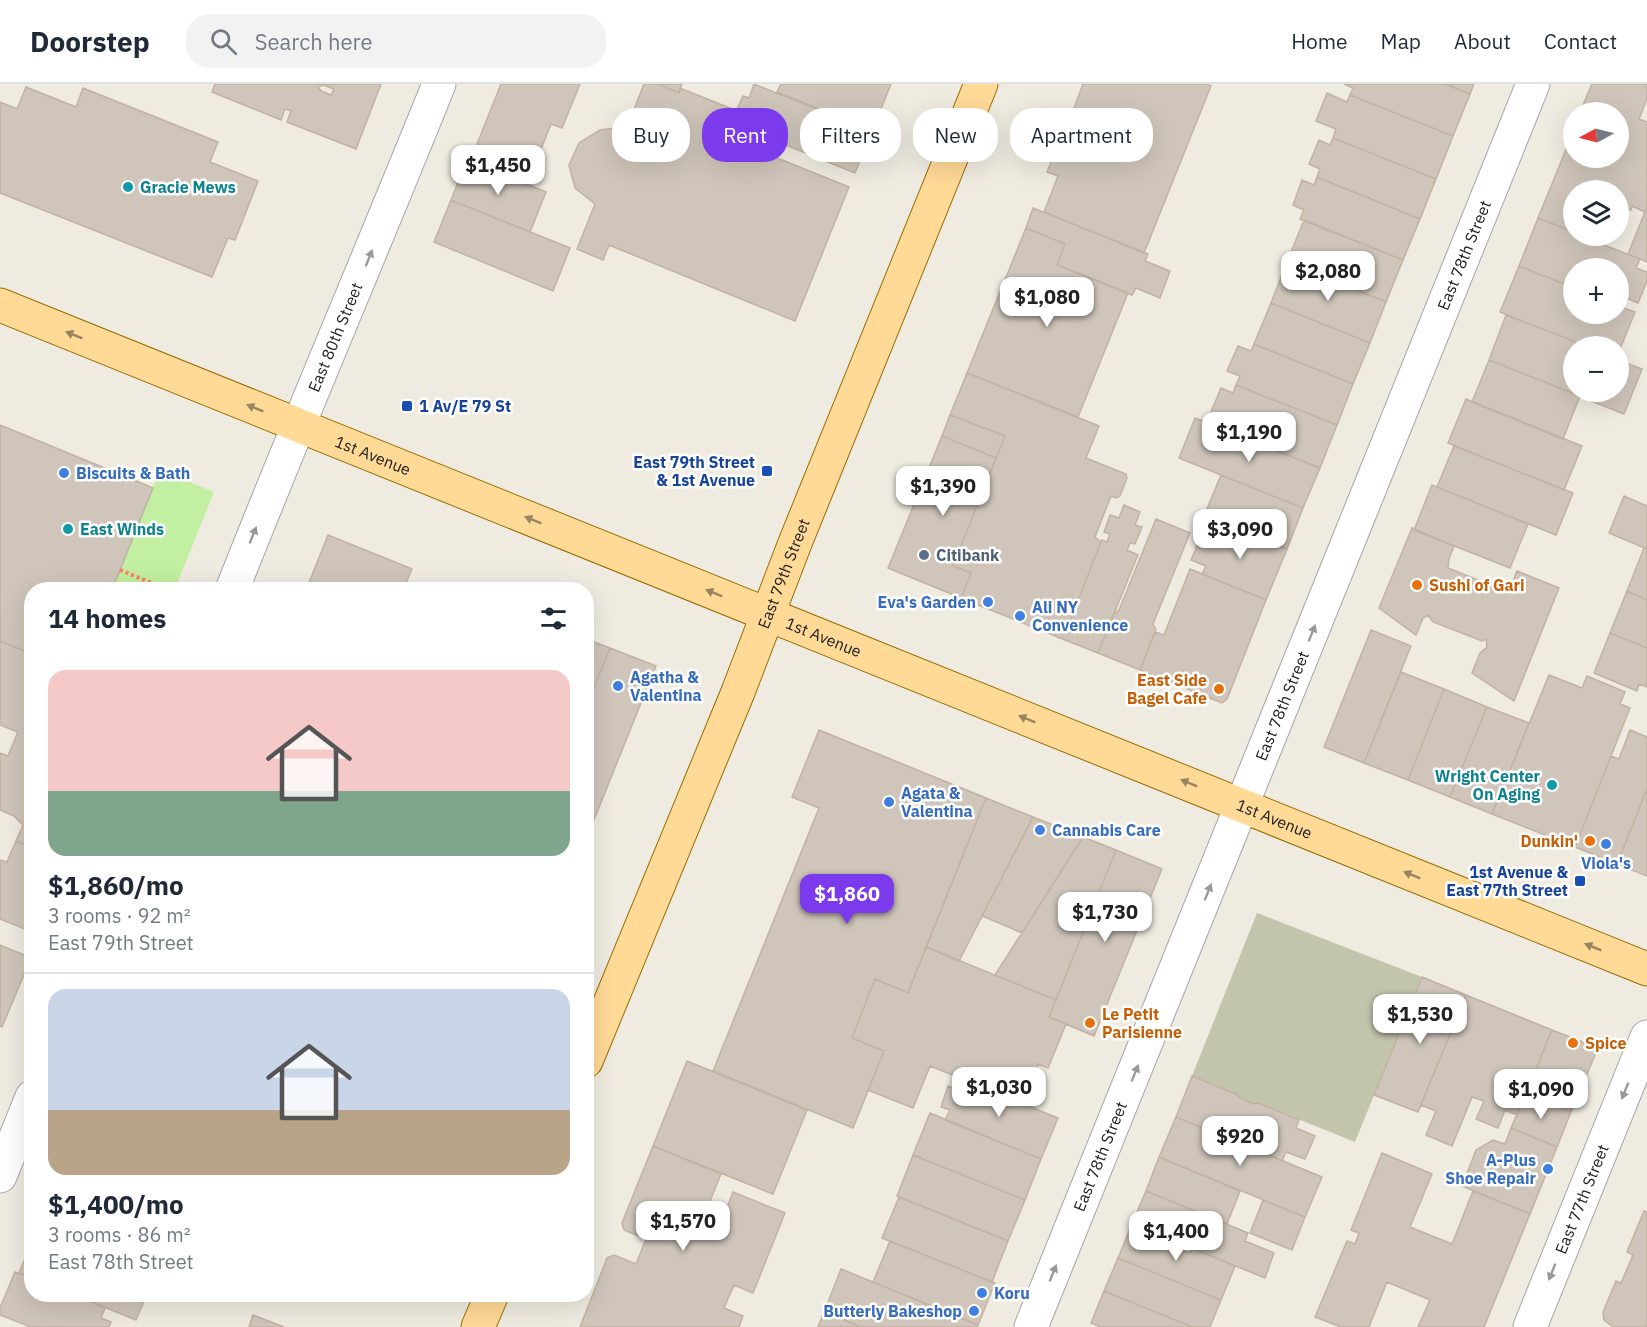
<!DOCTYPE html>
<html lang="en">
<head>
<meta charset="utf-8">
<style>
  :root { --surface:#fff; --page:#f2f2f3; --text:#1f2937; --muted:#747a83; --line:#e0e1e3; --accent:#7c3aed }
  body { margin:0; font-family:"IBM Plex Sans",sans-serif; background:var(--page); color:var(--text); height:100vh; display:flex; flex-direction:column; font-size:22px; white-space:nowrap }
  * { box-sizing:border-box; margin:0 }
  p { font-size:20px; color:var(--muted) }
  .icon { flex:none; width:33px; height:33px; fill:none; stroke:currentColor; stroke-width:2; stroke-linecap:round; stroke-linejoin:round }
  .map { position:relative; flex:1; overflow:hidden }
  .side { position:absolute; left:24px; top:498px; width:570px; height:720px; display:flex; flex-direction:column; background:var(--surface); border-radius:24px; box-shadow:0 6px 24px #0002 }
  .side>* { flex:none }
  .top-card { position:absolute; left:612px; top:24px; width:570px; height:54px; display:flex; gap:12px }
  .needle { width:39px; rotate:263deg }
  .tools { position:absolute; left:1563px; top:18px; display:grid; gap:12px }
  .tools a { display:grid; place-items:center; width:66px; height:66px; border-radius:50%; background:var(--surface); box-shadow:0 6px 24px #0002; font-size:30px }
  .price { position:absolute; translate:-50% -51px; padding:0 14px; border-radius:12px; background:#fff; color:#222; font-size:20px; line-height:39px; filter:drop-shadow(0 2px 3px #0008) }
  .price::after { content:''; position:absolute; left:50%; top:36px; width:18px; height:14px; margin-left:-9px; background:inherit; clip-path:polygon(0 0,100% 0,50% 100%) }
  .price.active { background:var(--accent); color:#fff }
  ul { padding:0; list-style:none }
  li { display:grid; align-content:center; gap:12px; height:318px; padding:0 24px }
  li+li { border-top:2px solid var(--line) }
  li span { display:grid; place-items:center; height:186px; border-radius:18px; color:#555 }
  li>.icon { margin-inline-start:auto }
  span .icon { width:108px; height:108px; fill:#fffc; stroke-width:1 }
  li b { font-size:26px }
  h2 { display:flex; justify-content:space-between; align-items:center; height:72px; padding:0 24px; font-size:26px }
  .pill { padding:0 21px; border-radius:24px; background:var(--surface); box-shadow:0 6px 24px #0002; font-size:21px; line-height:54px }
  .pill.active { background:var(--accent); color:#fff }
  header { display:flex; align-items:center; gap:36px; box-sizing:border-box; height:84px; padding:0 30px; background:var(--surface); border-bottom:2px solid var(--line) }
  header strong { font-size:28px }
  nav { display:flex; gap:33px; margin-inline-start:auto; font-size:21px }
  .search { width:420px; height:54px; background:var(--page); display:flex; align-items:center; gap:15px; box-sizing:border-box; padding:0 21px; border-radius:24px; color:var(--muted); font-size:22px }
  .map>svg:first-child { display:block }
  .construction { fill:#c3c4ac }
  .grass { fill:#c2efa1 }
  .building { fill:#cfc5ba; stroke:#c2b2a2; stroke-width:1.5; fill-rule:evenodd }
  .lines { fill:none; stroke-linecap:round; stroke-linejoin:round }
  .minor-casing { stroke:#a4a4a4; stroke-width:35 }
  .major-casing { stroke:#956e00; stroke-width:35 }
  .path { stroke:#ff7e62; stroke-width:4; stroke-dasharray:3 3; stroke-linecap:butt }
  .minor { stroke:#fff; stroke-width:33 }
  .major { stroke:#ffd996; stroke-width:33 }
  .oneway { fill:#999 }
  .oneway2 { fill:#998460 }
  .culture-dot { fill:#0f9aa8; stroke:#fff; stroke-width:2 }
  .transit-dot { fill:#1a4fb4; stroke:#fff; stroke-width:2 }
  .shop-dot { fill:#3f7fe0; stroke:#fff; stroke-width:2 }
  .service-dot { fill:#5c6f8a; stroke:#fff; stroke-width:2 }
  .food-dot { fill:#e8710a; stroke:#fff; stroke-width:2 }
  .labels { text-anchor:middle; stroke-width:5; stroke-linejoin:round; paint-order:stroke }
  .culture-label { font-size:16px; font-weight:bold; fill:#0d838f; stroke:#fff; text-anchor:start }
  .street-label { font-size:16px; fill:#1d1d1d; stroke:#fff }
  .transit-label { font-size:16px; font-weight:bold; fill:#164399; stroke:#fff; text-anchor:end }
  .shop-label { font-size:16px; font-weight:bold; fill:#366cbe; stroke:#fff; text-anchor:start }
  .service-label { font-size:16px; font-weight:bold; fill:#4e5e75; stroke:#fff; text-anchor:start }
  .food-label { font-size:16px; font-weight:bold; fill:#c56008; stroke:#fff; text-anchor:start }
</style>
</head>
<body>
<header>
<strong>Doorstep</strong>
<div class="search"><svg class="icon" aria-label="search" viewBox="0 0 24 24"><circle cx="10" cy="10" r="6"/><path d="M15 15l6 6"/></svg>Search here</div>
<nav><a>Home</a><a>Map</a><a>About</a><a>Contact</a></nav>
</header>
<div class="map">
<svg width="1647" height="1243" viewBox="0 0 1647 1243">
  <rect width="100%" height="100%" fill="#efebe1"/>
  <path class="construction" d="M 1257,829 L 1422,893 L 1355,1058 L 1258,1019 L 1253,1020 L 1240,1014 L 1236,1010 L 1192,992 Z"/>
  <path class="grass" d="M 160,386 L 214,408 L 175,505 L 112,505 Z"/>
  <path class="building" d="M 215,0 L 381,0 L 356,65 L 287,38 L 291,27 L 285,25 L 281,36 L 212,8 ZM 323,1 L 334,5 L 331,11 L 321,7 L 318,3 Z
    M 501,0 L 580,0 L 562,44 L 551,40 L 530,93 L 473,70 Z
    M 644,0 L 658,0 L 679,9 L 680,4 L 737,27 L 725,53 L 849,103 L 795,237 L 609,161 L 603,176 L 577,165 L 595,120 L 575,104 L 569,81 L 579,59 L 600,46 L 616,44 L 625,48 Z
    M 658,0 L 682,0 L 679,9 Z
    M 754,0 L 872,47 L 855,89 L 731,39 L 743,12 L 749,14 Z
    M 781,0 L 891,0 L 872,47 L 777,8 Z
    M 1083,0 L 1206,0 L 1211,2 L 1144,169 L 1044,128 L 1058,92 L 1047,88 L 1063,50 L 1070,46 L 1075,48 L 1081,34 L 1076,31 L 1074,24 Z
    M 1344,0 L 1445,0 L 1470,10 L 1453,52 L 1350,11 L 1353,4 Z
    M 1445,0 L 1474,0 L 1470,10 Z
    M 1592,0 L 1647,0 L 1647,15 L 1639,35 L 1647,38 L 1647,178 L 1628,170 L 1645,128 L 1632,122 L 1631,126 L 1623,123 L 1625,120 L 1618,117 L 1618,106 L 1574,106 L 1574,148 L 1538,134 L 1574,46 L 1574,74 L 1618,74 L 1618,28 L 1580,28 Z
    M 26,3 L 76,23 L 83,4 L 218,58 L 210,78 L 258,97 L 235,156 L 228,154 L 212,193 L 0,109 L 0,18 L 17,25 Z
    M 1327,9 L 1347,18 L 1350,11 L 1453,52 L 1436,95 L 1333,54 L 1336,45 L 1316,37 Z
    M 1333,54 L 1436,95 L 1420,135 L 1317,93 L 1320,85 L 1309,80 L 1319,56 L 1330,61 Z
    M 467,76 L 546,108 L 530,148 L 451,116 Z
    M 1317,93 L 1420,135 L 1403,176 L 1300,135 L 1304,126 L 1293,121 L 1302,96 L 1314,101 Z
    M 451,116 L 570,164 L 553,207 L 434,158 Z
    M 1033,124 L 1148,170 L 1145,177 L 1170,187 L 1160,214 L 1136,204 L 1132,211 L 1057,181 L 1065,160 L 1026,144 Z
    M 1538,134 L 1574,148 L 1574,152 L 1581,152 L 1640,175 L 1636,184 L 1647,188 L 1647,197 L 1638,219 L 1624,213 L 1620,222 L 1618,222 L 1618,184 L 1574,184 L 1574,204 L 1519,182 Z
    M 1304,136 L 1403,176 L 1386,218 L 1287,178 Z
    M 1026,144 L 1065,160 L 1057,181 L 1128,209 L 1078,333 L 967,289 Z
    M 1287,178 L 1386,218 L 1370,259 L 1271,219 Z
    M 1519,182 L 1574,204 L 1574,230 L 1618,230 L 1618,222 L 1635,228 L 1620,265 L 1606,259 L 1605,262 L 1586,262 L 1500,228 Z
    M 1271,219 L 1370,259 L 1353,300 L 1254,260 Z
    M 1506,231 L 1586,262 L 1574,262 L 1574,308 L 1582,308 L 1580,312 L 1489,276 Z
    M 1254,260 L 1353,300 L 1337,341 L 1236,301 L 1240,292 L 1227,287 L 1238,262 L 1251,267 Z
    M 1489,276 L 1580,312 L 1563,355 L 1472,318 Z
    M 1618,276 L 1642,285 L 1624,330 L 1591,317 L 1594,308 L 1618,308 Z
    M 967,289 L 1099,342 L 1086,374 L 1126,390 L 1127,394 L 1120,412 L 1116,414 L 1111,412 L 1095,453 L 1101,458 L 1070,537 L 1061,536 L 1055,552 L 961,514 L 971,489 L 953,482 L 1005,352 L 950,331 Z
    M 1236,301 L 1337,341 L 1320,384 L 1219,343 L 1223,335 L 1210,330 L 1221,304 L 1233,309 Z
    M 1466,315 L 1582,362 L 1564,406 L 1448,359 Z
    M 950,331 L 1005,352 L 996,374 L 942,352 Z
    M 1195,334 L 1320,384 L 1303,424 L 1179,374 Z
    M 0,341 L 153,404 L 112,506 L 32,506 L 32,570 L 0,557 Z
    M 942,352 L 996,374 L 953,482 L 971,489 L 961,514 L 888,484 Z
    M 1454,362 L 1573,409 L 1556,451 L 1437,403 Z
    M 1221,391 L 1303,424 L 1287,465 L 1204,432 Z
    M 1432,401 L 1528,440 L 1510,484 L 1414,446 Z
    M 1624,412 L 1647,422 L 1647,465 L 1609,449 Z
    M 1124,421 L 1140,428 L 1135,441 L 1142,443 L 1135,460 L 1130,459 L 1127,466 L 1138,471 L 1098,569 L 1055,552 L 1061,536 L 1070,537 L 1101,458 L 1102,456 L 1107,458 L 1110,450 L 1104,448 L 1110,431 L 1119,434 Z
    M 1156,435 L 1190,449 L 1153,540 L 1156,546 L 1140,586 L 1098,569 L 1114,530 L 1119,526 Z
    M 1223,440 L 1287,465 L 1266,516 L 1202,490 L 1206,482 L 1191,476 L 1205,443 L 1219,449 Z
    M 1412,444 L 1454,462 L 1449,475 L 1448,484 L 1503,506 L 1512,500 L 1517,487 L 1559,504 L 1514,617 L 1472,589 L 1480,569 L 1487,563 L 1486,555 L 1482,557 L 1433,538 L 1428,531 L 1423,534 L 1416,551 L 1379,524 Z
    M 328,451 L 412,485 L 403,506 L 311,506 L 307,504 Z
    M 1644,464 L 1647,465 L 1647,516 L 1627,507 Z
    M 1190,485 L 1266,516 L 1227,615 L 1222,619 L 1140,586 L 1155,548 L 1164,551 Z
    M 1627,507 L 1647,516 L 1647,564 L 1610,549 Z
    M 1371,546 L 1411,562 L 1364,679 L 1324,663 Z
    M 1610,549 L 1647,564 L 1647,603 L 1639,600 L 1637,607 L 1594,589 Z
    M 586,555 L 610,564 L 586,623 Z
    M 0,557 L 32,570 L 32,589 L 27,599 L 32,601 L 32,764 L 16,757 L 23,741 L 14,732 L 0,726 L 0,669 L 8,672 L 18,648 L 0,641 Z
    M 610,564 L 656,582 L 589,748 L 586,747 L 586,623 Z
    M 1401,588 L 1444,605 L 1408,696 L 1364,679 Z
    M 1549,591 L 1582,604 L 1587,592 L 1625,608 L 1620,620 L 1630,624 L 1575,763 L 1492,730 Z
    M 1444,605 L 1487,623 L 1450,713 L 1408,696 Z
    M 1487,623 L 1529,639 L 1492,730 L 1450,713 Z
    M 819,646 L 986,714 L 908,909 L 875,895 L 852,954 L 884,967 L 853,1044 L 713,987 L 819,724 L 792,713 Z
    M 1630,646 L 1647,653 L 1647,705 L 1617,780 L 1575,763 L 1611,672 L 1619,675 Z
    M 1647,705 L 1647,792 L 1617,780 Z
    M 986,714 L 1033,733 L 959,877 L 926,863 Z
    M 1033,733 L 1083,753 L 1022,849 L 982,832 Z
    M 1083,753 L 1116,766 L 1056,916 L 995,891 Z
    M 16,757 L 32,764 L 32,848 L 0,835 L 0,776 L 7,778 Z
    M 1116,766 L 1162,785 L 1094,952 L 1049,933 Z
    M 0,861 L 31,874 L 2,943 L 0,942 Z
    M 926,863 L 1056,916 L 1049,933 L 1066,940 L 1048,984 L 1038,980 L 1022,1019 L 930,982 L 913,1024 L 868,1006 L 884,967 L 852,954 L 875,895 L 908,909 Z
    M 1422,893 L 1466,911 L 1418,1028 L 1374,1011 Z
    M 1466,911 L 1552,946 L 1517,1031 L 1505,1026 L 1498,1044 L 1476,1035 L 1484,1017 L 1472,1013 L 1452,1062 L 1426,1051 L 1436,1027 L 1421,1021 Z
    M 1552,946 L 1598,964 L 1571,1028 L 1526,1009 Z
    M 687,977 L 807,1026 L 773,1110 L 653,1062 Z
    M 1192,992 L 1236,1010 L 1240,1014 L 1253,1020 L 1258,1019 L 1299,1036 L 1296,1044 L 1315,1052 L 1305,1075 L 1286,1068 L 1282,1077 L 1241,1060 L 1239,1056 L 1225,1050 L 1220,1051 L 1176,1033 Z
    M 962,995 L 1058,1034 L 1041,1075 L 945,1036 L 950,1026 L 941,1023 L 948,1002 L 958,1006 Z
    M 1526,1009 L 1571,1028 L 1557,1063 L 1511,1044 Z
    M 930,1029 L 1041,1075 L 1025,1116 L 913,1071 Z
    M 1176,1033 L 1322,1093 L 1305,1133 L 1159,1073 Z
    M 1511,1044 L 1557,1063 L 1530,1130 L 1462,1102 L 1476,1066 L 1493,1056 L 1505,1060 Z
    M 653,1062 L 721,1090 L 708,1122 L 725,1129 L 733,1108 L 785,1129 L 753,1209 L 734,1201 L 724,1224 L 743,1232 L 739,1243 L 580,1243 L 607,1174 L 614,1171 L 636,1180 L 646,1155 L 624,1146 L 622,1139 Z
    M 1382,1069 L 1432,1090 L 1410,1143 L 1452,1160 L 1473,1107 L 1530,1130 L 1484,1243 L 1418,1243 L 1430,1216 L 1387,1198 L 1369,1243 L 1341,1243 L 1315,1233 L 1347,1157 L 1355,1160 L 1359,1149 L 1351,1146 Z
    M 913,1071 L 1025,1116 L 1008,1157 L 897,1112 Z
    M 1159,1073 L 1240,1107 L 1227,1140 L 1146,1107 Z
    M 1146,1107 L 1190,1125 L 1192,1130 L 1208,1137 L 1212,1134 L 1248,1149 L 1245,1157 L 1274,1169 L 1265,1194 L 1132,1140 Z
    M 899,1113 L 1008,1157 L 992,1198 L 882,1154 Z
    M 1263,1116 L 1305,1133 L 1292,1166 L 1250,1149 Z
    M 1644,1127 L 1647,1128 L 1647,1243 L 1613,1243 L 1604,1236 L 1603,1228 L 1616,1197 L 1621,1199 L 1633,1171 L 1627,1168 Z
    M 1132,1140 L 1180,1159 L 1178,1165 L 1190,1169 L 1192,1164 L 1235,1182 L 1221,1216 L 1118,1174 Z
    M 890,1157 L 995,1199 L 978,1241 L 873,1198 Z
    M 32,1158 L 32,1194 L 19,1189 Z
    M 1118,1174 L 1221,1216 L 1210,1243 L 1192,1243 L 1104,1207 Z
    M 841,1185 L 978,1241 L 977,1243 L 861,1243 L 824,1228 Z
    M 15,1188 L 32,1194 L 32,1210 L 72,1210 L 105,1224 L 101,1234 L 111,1238 L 109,1243 L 31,1243 L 0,1231 L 0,1224 Z
    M 1104,1207 L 1192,1243 L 1101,1243 L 1091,1239 Z
    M 72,1210 L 147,1210 L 136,1236 Z
    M 824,1228 L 861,1243 L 818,1243 Z
    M 253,1231 L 284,1243 L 249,1243 Z"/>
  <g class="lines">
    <defs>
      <g id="minor">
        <path id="s1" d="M 232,506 C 299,336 371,169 439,0"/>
        <path d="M 0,1092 L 32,1013"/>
        <path id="s2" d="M 1031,1243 L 1533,0"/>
        <path id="s3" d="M 1530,1243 L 1647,953"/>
      </g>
      <g id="major">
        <path id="s4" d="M 0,221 L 1647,885"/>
        <path id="s5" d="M 586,977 L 738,608 L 795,459 L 981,0"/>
        <path d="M 478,1243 L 492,1210"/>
      </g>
    </defs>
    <use href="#minor" class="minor-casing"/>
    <use href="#major" class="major-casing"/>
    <path class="path" d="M 120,486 L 169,506"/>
    <use href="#minor" class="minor"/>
    <use href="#major" class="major"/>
  </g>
  <defs><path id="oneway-solid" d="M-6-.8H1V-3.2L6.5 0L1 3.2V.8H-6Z" transform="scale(1.5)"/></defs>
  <g class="oneway">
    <use href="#oneway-solid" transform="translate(369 174) rotate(-68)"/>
    <use href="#oneway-solid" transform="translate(253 451) rotate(-68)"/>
    <use href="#oneway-solid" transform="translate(1312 549) rotate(-68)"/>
    <use href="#oneway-solid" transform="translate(1208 808) rotate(-68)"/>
    <use href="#oneway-solid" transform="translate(1135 989) rotate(-68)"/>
    <use href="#oneway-solid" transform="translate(1625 1007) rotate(112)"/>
    <use href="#oneway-solid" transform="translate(1552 1188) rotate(112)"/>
    <use href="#oneway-solid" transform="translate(1053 1189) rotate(-68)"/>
  </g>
  <g class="oneway2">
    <use href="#oneway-solid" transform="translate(74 251) rotate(-158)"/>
    <use href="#oneway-solid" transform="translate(255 324) rotate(-158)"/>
    <use href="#oneway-solid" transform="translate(533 436) rotate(-158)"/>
    <use href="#oneway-solid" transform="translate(714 509) rotate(-158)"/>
    <use href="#oneway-solid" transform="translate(1027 635) rotate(-158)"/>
    <use href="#oneway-solid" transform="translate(1189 699) rotate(-158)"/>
    <use href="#oneway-solid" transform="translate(1412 791) rotate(-158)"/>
    <use href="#oneway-solid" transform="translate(1593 863) rotate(-158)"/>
  </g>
  <g class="culture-dot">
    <circle cx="128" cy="103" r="6"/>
    <circle cx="68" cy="445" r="6"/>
    <circle cx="1552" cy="701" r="6"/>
  </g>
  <g class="transit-dot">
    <rect x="401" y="316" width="12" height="12" rx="3"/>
    <rect x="761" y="381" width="12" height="12" rx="3"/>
    <rect x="1574" y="791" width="12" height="12" rx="3"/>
  </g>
  <g class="shop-dot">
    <circle cx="64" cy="389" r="6"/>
    <circle cx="988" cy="518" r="6"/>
    <circle cx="1020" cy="532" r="6"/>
    <circle cx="618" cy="602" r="6"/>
    <circle cx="889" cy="718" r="6"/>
    <circle cx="1040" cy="746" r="6"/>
    <circle cx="1606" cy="760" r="6"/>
    <circle cx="1548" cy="1085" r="6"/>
    <circle cx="982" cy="1209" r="6"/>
    <circle cx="974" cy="1227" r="6"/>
  </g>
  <circle class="service-dot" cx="924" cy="471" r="6"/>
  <g class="food-dot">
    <circle cx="1417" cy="501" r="6"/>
    <circle cx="1219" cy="605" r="6"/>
    <circle cx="1590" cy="757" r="6"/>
    <circle cx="1090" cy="939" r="6"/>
    <circle cx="1573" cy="959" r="6"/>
  </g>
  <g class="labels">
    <g class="culture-label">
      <text x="140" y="109">Gracie Mews</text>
      <text x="80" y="451">East Winds</text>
      <text x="1540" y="698" text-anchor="end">Wright Center<tspan x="1540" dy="18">On Aging</tspan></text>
    </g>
    <g class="street-label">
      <text dy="6" stroke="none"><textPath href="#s2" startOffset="1156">East 78th Street</textPath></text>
      <text dy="6" stroke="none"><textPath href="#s1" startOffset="273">East 80th Street</textPath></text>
      <text dy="6" stroke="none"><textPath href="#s4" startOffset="402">1st Avenue</textPath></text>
      <text dy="6" stroke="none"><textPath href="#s5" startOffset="526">East 79th Street</textPath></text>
      <text dy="6" stroke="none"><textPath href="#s4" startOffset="888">1st Avenue</textPath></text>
      <text dy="6" stroke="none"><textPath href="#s2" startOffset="670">East 78th Street</textPath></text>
      <text dy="6" stroke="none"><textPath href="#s4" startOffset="1374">1st Avenue</textPath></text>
      <text dy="6" stroke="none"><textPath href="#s2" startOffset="184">East 78th Street</textPath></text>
      <text dy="6" stroke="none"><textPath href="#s3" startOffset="138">East 77th Street</textPath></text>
    </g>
    <g class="transit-label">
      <text x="419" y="328" text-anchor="start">1 Av/E 79 St</text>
      <text x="755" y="384">East 79th Street<tspan x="755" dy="18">&amp; 1st Avenue</tspan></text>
      <text x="1568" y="794">1st Avenue &amp;<tspan x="1568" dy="18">East 77th Street</tspan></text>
    </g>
    <g class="shop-label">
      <text x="76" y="395">Biscuits &amp; Bath</text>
      <text x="976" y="524" text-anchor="end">Eva's Garden</text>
      <text x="1032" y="529">Ali NY<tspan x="1032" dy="18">Convenience</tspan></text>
      <text x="630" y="599">Agatha &amp;<tspan x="630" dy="18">Valentina</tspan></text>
      <text x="901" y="715">Agata &amp;<tspan x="901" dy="18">Valentina</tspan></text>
      <text x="1052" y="752">Cannabis Care</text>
      <text x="1606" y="785" text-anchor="middle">Viola's</text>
      <text x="1536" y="1082" text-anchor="end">A-Plus<tspan x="1536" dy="18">Shoe Repair</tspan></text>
      <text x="994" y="1215">Koru</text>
      <text x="962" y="1233" text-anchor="end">Butterly Bakeshop</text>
    </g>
    <g class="service-label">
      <text x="936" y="477">Citibank</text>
    </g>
    <g class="food-label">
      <text x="1429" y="507">Sushi of Gari</text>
      <text x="1207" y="602" text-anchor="end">East Side<tspan x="1207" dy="18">Bagel Cafe</tspan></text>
      <text x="1578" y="763" text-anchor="end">Dunkin'</text>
      <text x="1102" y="936">Le Petit<tspan x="1102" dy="18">Parisienne</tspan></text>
      <text x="1585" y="965">Spice</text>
    </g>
  </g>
</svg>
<div class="tools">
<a><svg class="needle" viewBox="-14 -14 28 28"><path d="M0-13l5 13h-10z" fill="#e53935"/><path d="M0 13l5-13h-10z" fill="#747a83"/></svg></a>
<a><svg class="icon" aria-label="layers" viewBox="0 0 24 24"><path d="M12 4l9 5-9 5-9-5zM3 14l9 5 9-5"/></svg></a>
<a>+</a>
<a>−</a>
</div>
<b class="price" style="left:498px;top:112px">$1,450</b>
<b class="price" style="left:1328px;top:218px">$2,080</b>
<b class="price" style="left:1047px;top:244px">$1,080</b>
<b class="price" style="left:1249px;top:379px">$1,190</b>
<b class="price" style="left:943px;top:433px">$1,390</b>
<b class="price" style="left:1240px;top:476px">$3,090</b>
<b class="price active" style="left:847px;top:841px">$1,860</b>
<b class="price" style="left:1105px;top:859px">$1,730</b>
<b class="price" style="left:1420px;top:961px">$1,530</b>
<b class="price" style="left:999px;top:1034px">$1,030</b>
<b class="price" style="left:1541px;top:1036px">$1,090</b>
<b class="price" style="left:1240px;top:1083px">$920</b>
<b class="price" style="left:683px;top:1168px">$1,570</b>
<b class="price" style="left:1176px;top:1178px">$1,400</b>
<div class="top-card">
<a class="pill">Buy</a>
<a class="pill active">Rent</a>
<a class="pill">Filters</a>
<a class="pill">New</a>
<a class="pill">Apartment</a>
</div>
<section class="side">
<h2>14 homes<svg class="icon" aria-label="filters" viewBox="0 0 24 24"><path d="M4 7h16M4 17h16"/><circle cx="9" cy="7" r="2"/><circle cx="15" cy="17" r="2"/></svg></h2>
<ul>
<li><span style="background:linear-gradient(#f6c9c9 65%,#7fa58c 0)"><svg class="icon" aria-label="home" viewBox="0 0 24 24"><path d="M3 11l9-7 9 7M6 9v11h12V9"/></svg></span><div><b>$1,860/mo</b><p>3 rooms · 92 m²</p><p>East 79th Street</p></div></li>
<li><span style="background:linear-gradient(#c9d6e8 65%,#b9a48a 0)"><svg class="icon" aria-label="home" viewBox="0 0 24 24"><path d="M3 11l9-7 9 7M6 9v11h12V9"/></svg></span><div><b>$1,400/mo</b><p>3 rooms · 86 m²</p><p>East 78th Street</p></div></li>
</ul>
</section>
</div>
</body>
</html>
